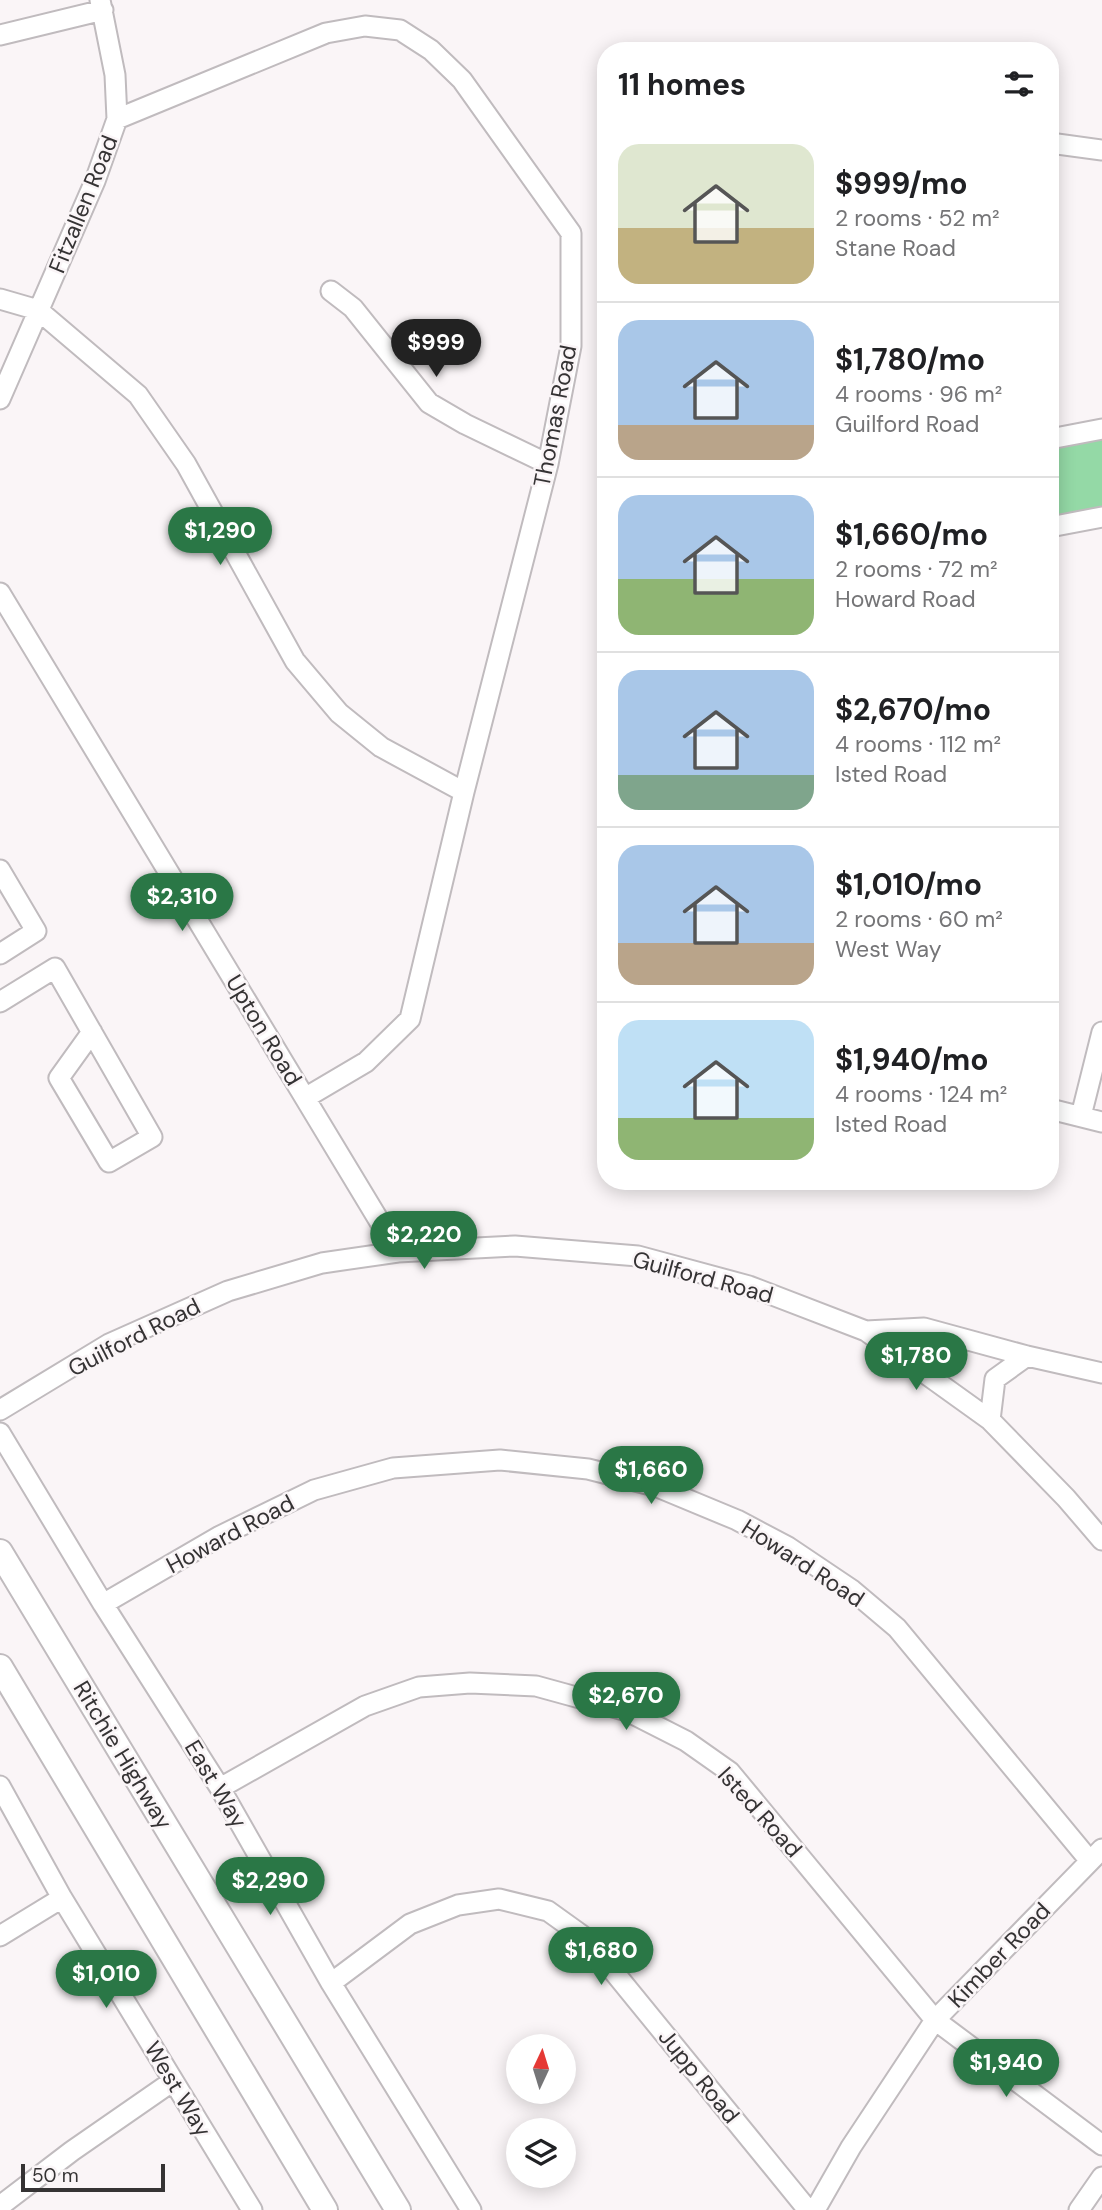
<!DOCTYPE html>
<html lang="en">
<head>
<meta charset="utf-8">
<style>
  :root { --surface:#fff; --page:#f2f2f2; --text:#202124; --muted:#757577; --line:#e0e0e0; --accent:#2a7746 }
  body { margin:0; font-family:"DM Sans",sans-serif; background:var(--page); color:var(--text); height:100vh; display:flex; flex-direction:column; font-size:26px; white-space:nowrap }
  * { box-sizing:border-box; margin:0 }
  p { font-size:23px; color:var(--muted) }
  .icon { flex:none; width:38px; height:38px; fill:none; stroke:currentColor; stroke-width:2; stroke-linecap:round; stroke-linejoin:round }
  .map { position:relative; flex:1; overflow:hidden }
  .sheet { position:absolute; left:597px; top:42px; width:462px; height:1148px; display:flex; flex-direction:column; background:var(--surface); border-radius:28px; box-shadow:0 4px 18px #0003 }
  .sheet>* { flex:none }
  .needle { width:46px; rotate:4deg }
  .controls { position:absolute; left:506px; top:2034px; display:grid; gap:14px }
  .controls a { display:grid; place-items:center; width:70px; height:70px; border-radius:50%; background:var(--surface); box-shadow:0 4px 18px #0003; font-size:35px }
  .scale { position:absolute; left:21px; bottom:18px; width:144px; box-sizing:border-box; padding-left:7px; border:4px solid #353334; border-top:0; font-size:19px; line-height:24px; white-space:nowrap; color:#353334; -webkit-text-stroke:5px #faf5f7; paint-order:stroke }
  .price { position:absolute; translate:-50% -60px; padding:0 16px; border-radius:24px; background:var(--accent); color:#fff; font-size:23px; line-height:46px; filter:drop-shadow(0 2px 4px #0008) }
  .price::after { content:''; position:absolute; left:50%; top:42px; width:21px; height:16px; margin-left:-10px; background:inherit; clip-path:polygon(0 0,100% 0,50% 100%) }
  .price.active { background:#222; color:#fff }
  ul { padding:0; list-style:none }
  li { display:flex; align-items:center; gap:21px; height:175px; padding:0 21px }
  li+li { border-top:2px solid var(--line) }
  li span { display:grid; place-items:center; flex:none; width:196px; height:140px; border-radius:21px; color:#555 }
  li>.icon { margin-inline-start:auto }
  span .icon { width:84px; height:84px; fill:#fffc; stroke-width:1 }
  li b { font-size:30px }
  h2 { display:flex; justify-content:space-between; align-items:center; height:84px; padding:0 21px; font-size:30px }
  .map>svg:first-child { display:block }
  .green { fill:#94d9a6 }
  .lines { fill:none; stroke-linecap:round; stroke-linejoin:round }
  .minor-casing { stroke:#c0bbbe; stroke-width:23 }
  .major-casing { stroke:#c0bbbe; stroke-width:28 }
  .minor { stroke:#fff; stroke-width:19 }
  .major { stroke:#fff; stroke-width:24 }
  .labels { text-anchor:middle; stroke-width:5; stroke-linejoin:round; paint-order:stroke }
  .street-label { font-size:23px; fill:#353334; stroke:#faf5f7 }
</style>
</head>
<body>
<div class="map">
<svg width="1102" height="2210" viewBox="0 0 1102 2210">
  <rect width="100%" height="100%" fill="#faf5f7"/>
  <path class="green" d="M 1102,437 L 1102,511 L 1050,519 L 1050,449 Z"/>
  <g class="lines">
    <defs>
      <path id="minor" d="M 0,35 L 103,10
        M 117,119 L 326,33 L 365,26 L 400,30 L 431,50 L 462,80 L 571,233 L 571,346 L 548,464 L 464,792 L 410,1019 L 366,1062 L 305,1098
        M 1050,143 L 1102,150
        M 331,291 L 353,308 L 429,403 L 465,424 L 548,464
        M 0,299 L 38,310 L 138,395 L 186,464 L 295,661 L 339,713 L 381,747 L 464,792
        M 0,399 L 95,181 L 117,119 L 115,75 L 100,0
        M 1050,439 L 1102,429
        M 1050,527 L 1102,517
        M 0,593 L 398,1252
        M 0,870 L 36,931 L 0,954
        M 0,1002 L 55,968 L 152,1137 L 109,1162 L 59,1078 L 92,1032
        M 1050,1109 L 1102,1122
        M 1081,1116 L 1102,1032
        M 866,1331 L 924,1328 L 1027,1356 L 1102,1373
        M 0,1410 L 109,1344 L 228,1291 L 322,1263 L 398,1252 L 515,1246 L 638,1256 L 749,1286 L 866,1331 L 990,1420 L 1066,1498 L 1102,1540
        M 990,1420 L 995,1379 L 1027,1356
        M 0,1433 L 103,1604 L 220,1788 L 331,1983 L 471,2210
        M 103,1604 L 220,1536 L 314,1490 L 393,1468 L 500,1460 L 588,1469 L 655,1486 L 737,1520 L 788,1547 L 852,1590 L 897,1628 L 1090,1861
        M 0,1786 L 62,1898 L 252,2210
        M 220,1788 L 365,1706 L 419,1687 L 470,1683 L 536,1686 L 627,1711 L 686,1741 L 730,1772 L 935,2020 L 1102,2145
        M 0,1936 L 62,1898
        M 331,1983 L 410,1924 L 458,1905 L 499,1899 L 548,1911 L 587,1939 L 808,2210
        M 0,2206 L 72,2151 L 173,2081
        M 815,2210 L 851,2147 L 935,2020 L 1102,1849
        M 1079,2210 L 1102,2177"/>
      <path id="major" d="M 0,1552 L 398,2210
        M 0,1667 L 325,2210"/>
    </defs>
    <use href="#minor" class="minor-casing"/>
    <use href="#major" class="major-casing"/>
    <use href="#minor" class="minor"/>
    <use href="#major" class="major"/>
  </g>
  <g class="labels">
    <g class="street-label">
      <text transform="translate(83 204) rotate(-68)" y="8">Fitzallen Road</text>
      <text transform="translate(555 416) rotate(-79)" y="8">Thomas Road</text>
      <text transform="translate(264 1030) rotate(59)" y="8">Upton Road</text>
      <text transform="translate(703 1277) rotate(15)" y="8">Guilford Road</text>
      <text transform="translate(134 1337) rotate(-27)" y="8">Guilford Road</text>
      <text transform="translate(230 1534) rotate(-28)" y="8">Howard Road</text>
      <text transform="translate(803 1563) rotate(33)" y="8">Howard Road</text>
      <text transform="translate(123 1755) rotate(59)" y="8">Ritchie Highway</text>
      <text transform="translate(216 1784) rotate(59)" y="8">East Way</text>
      <text transform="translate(760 1812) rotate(48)" y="8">Isted Road</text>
      <text transform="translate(999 1955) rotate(-46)" y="8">Kimber Road</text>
      <text transform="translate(699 2076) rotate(51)" y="8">Jupp Road</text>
      <text transform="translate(178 2089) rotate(59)" y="8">West Way</text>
    </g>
  </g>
</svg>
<div class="controls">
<a><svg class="needle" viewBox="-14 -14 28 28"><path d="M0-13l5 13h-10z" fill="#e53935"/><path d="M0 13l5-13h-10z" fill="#757577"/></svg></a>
<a><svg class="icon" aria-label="layers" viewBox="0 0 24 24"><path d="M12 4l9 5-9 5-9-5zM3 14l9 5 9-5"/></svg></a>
</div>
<div class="scale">50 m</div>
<b class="price active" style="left:436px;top:379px">$999</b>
<b class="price" style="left:220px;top:567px">$1,290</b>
<b class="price" style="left:182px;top:933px">$2,310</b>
<b class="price" style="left:424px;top:1271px">$2,220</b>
<b class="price" style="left:916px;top:1392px">$1,780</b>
<b class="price" style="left:651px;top:1506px">$1,660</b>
<b class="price" style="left:626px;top:1732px">$2,670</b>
<b class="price" style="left:270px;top:1917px">$2,290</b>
<b class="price" style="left:601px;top:1987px">$1,680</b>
<b class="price" style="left:106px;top:2010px">$1,010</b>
<b class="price" style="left:1006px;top:2099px">$1,940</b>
<section class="sheet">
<h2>11 homes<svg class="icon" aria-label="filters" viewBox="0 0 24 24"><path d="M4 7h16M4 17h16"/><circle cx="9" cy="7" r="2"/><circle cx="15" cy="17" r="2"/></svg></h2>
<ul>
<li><span style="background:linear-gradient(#dfe7d0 60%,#c2b280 0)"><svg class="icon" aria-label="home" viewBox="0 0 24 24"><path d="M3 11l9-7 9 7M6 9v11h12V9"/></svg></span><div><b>$999/mo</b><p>2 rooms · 52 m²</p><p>Stane Road</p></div></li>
<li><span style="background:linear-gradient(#a9c7e8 75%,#b9a48a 0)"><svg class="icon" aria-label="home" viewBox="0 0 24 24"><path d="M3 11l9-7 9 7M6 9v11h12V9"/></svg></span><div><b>$1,780/mo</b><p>4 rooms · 96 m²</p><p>Guilford Road</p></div></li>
<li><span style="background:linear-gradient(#a9c7e8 60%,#8fb573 0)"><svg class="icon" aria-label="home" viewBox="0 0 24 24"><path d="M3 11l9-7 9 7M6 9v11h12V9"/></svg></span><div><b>$1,660/mo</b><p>2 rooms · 72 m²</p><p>Howard Road</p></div></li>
<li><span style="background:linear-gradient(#a9c7e8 75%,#7fa58c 0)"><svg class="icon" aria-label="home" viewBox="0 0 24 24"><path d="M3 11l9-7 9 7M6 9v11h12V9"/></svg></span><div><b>$2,670/mo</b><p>4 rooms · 112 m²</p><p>Isted Road</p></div></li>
<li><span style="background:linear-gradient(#a9c7e8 70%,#b9a48a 0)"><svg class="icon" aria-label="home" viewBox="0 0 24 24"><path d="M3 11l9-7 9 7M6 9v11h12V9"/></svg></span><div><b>$1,010/mo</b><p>2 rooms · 60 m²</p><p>West Way</p></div></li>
<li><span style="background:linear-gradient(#bfe0f5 70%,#8fb573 0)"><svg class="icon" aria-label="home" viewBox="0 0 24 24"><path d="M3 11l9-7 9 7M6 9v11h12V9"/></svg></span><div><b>$1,940/mo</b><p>4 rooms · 124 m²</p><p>Isted Road</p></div></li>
</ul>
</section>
</div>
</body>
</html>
